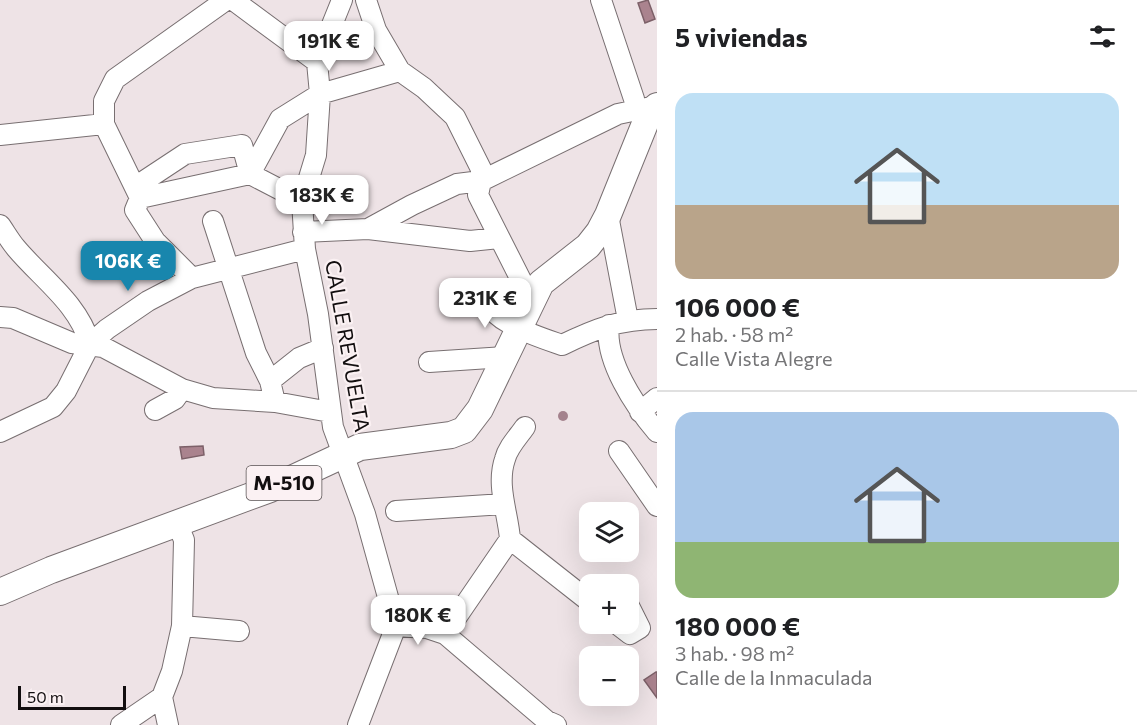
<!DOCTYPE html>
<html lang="es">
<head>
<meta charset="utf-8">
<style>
  :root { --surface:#fff; --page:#f6f6f6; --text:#202124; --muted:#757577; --line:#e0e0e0; --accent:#1886ad }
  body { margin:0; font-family:Commissioner,sans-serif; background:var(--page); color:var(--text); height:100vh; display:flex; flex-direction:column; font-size:22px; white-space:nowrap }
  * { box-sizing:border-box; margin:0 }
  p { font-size:20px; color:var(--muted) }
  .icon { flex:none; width:33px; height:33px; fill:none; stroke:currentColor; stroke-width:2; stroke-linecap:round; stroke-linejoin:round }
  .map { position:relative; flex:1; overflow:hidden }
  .details { display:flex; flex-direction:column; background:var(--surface); width:480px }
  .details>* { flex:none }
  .fabs { position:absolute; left:579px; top:502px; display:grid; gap:12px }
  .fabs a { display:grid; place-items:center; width:60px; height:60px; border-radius:12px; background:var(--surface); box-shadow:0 6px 24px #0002; font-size:30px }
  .scale { position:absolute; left:18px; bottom:15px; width:108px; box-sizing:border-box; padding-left:6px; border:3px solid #120e0f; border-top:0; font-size:16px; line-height:21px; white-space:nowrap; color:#120e0f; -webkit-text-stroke:4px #fbf1f3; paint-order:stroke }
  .price { position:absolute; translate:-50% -51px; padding:0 14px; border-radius:12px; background:#fff; color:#222; font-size:20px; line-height:39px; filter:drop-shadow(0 2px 3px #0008) }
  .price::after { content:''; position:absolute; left:50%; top:36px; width:18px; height:14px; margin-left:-9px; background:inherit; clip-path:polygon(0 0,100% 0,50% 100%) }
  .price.current { background:var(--accent); color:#fff }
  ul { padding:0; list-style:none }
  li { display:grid; align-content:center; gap:12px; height:318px; padding:0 18px }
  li+li { border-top:2px solid var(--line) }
  li span { display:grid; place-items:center; height:186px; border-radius:18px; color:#555 }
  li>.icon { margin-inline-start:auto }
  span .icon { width:108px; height:108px; fill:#fffc; stroke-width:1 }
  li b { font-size:26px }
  h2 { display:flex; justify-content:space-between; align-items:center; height:72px; padding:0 18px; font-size:26px }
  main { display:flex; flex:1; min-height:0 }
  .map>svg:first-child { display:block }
  .water { fill:#aa838e; stroke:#7c6068; stroke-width:1.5 }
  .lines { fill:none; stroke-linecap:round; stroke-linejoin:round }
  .minor-casing { stroke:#786f71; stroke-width:22 }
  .major-casing { stroke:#786f71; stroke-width:28 }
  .minor { stroke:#fff; stroke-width:20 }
  .major { stroke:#fff; stroke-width:26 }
  .tree { fill:#a4828d }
  .labels { text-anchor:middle; stroke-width:4.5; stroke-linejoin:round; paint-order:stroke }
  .shield { fill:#fbf1f3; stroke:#585253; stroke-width:1.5 }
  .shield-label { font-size:20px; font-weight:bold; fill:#120e0f }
  .street-label { font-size:21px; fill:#120e0f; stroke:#fbf1f3 }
</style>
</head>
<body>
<main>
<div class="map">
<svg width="657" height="725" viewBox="0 0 657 725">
  <rect width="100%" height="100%" fill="#eee3e6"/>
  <path class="water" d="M 648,0 L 655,19 L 645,23 L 638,3 Z
    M 203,446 L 204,455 L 182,459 L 180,447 Z
    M 656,672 L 657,672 L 657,698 L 644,680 Z"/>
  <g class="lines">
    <defs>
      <path id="minor" d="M 233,0 L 317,62
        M 342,0 L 317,62 L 320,94 L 316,155 L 302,201 L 305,249 L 318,314 L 333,427 L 365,514 L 396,626 L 358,725
        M 366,0 L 376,30 L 400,71 L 424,88 L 455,117 L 481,169 L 481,181 L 478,195 L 524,286 L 535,293
        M 601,0 L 634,99
        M 104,124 L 104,101 L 115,79 L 226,0
        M 0,135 L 104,124 L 140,198 L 250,174 L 302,201
        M 250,174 L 280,119 L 320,94 L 400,71
        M 135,187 L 185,154 L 242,145 L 250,174
        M 140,198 L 135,210 L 155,241 L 192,278
        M 608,215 L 628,320
        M 213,221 L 256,353 L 270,381 L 275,402
        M 0,225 C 5,232 10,241 16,248 C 42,279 78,303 90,344
        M 368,229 L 470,241 L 499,238
        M 303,232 L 368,229 L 412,205 L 457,184 L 481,181 L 618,114 L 656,106
        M 464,295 L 478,294 C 497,324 530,334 562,345 C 595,329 620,319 657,319
        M 0,317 L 13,318 L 72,343 L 103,347 L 182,389 L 213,398 L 275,402 L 330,412
        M 609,325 C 604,360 635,406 657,432
        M 429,362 L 505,357
        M 270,381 L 299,358 L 323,348
        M 155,410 L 175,399 L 182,389
        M 640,412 L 657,398
        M 0,432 L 53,407 L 66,391 L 90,344 L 107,329 L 148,301 L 192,278 L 305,249
        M 619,451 L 657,506
        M 396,511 L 504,504
        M 510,539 L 590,602
        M 617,624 L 630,634 L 640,628 L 628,604
        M 182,626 L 239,631
        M 396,626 L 427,628 L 445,634 L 547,721 L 556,725
        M 445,634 L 510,539 C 508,513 496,485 505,459 C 508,447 518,437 525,427
        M 121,725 L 162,697
        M 168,725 L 162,697 L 172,671 L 182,626 L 184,540 L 178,525"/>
      <path id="major" d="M 0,592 L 51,570 L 270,489 L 360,447 L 451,435 L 464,430 L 480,409 L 541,283 L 588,246 L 599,232 L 608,215 L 646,121 L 657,106"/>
    </defs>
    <use href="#minor" class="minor-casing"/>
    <use href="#major" class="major-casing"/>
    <use href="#minor" class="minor"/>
    <use href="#major" class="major"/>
  </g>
  <circle class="tree" cx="563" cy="416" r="5"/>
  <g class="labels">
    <rect class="shield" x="246.5" y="466" width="75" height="34" rx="4.5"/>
    <g class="shield-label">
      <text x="284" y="490">M-510</text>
    </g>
    <g class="street-label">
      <text transform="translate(347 346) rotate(80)" y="7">CALLE REVUELTA</text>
    </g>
  </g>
</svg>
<div class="fabs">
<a><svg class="icon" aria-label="layers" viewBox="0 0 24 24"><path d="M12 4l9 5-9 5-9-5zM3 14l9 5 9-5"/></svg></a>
<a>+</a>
<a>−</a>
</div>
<div class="scale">50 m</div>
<b class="price" style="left:329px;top:72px">191K €</b>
<b class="price" style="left:322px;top:226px">183K €</b>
<b class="price current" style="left:128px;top:292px">106K €</b>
<b class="price" style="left:485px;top:329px">231K €</b>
<b class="price" style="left:418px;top:646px">180K €</b>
</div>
<section class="details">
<h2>5 viviendas<svg class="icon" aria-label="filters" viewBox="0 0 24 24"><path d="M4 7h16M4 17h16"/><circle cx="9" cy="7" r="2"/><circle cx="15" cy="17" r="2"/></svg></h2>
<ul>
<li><span style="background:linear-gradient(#bfe0f5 60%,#b9a48a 0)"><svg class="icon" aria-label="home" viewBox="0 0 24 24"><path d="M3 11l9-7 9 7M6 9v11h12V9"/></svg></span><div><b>106 000 €</b><p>2 hab. · 58 m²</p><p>Calle Vista Alegre</p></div></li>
<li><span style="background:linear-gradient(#a9c7e8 70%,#8fb573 0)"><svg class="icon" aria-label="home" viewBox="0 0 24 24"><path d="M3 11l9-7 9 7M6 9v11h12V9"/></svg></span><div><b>180 000 €</b><p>3 hab. · 98 m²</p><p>Calle de la Inmaculada</p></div></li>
</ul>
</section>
</main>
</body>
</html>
